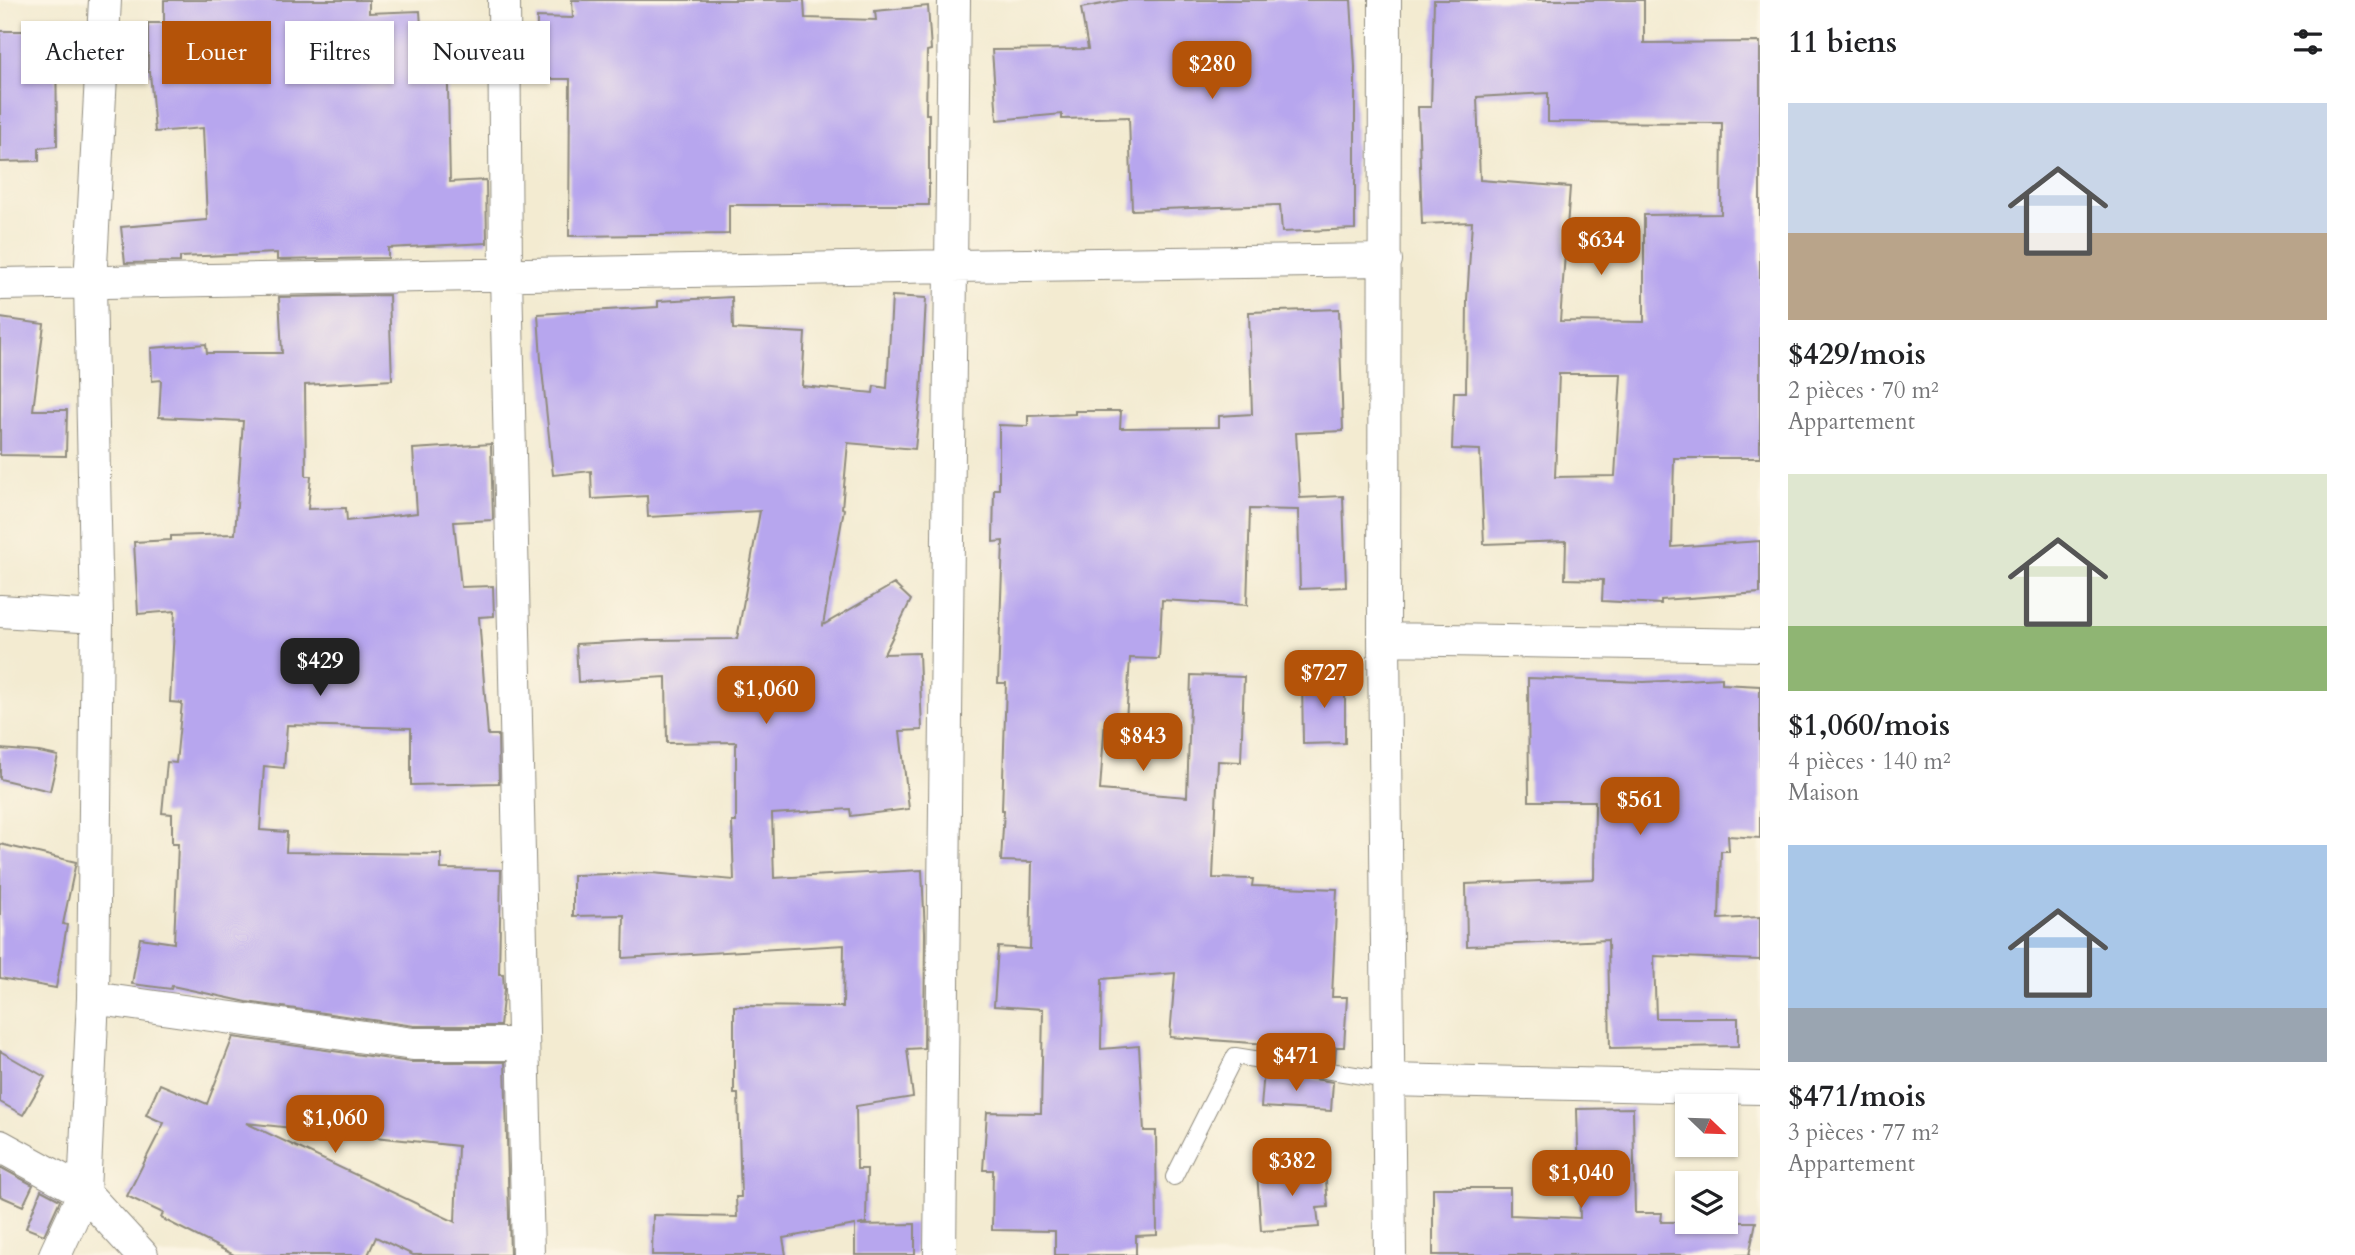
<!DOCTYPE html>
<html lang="fr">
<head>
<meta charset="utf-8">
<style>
  :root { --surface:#fff; --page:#f2f2f2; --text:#202124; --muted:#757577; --accent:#b45309 }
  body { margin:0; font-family:Cardo,serif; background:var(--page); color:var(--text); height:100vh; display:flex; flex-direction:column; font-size:26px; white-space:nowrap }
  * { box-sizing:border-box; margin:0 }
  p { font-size:23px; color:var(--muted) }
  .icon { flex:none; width:38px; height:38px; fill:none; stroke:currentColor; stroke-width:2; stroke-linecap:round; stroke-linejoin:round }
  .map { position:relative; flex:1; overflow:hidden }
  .drawer { display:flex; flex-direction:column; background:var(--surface); width:595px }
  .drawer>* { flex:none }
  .hud { position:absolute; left:21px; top:21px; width:665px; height:63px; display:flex; gap:14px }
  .needle { width:46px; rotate:113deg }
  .fabs { position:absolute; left:1675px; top:1094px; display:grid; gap:14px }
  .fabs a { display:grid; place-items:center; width:63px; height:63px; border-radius:0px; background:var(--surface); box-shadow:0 2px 5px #0004; font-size:35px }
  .price { position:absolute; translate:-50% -60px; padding:0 16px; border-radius:14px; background:var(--accent); color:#fff; font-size:23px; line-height:46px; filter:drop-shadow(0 2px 4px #0008) }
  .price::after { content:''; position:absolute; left:50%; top:42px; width:21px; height:16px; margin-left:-10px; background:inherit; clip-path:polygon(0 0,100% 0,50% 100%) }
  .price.active { background:#222; color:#fff }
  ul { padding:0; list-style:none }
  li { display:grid; align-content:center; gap:14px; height:371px; padding:0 28px }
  li span { display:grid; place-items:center; height:217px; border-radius:0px; color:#555 }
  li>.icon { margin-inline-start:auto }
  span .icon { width:126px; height:126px; fill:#fffc; stroke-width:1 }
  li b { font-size:30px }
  h2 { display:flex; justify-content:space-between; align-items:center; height:84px; padding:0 28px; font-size:30px }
  .pill { padding:0 24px; border-radius:0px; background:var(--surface); box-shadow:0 2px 5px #0004; font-size:24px; line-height:63px }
  .pill.active { background:var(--accent); color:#fff }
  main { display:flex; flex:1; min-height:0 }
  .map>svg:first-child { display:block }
  .building { fill:#b7a6ee; fill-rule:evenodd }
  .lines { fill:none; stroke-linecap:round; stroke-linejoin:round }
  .service-casing { stroke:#8f8b7e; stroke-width:18 }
  .minor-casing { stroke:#8f8b7e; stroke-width:34 }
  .service { stroke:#fff; stroke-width:16 }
  .minor { stroke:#fff; stroke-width:32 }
</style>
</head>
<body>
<main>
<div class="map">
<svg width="1760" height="1255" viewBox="0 0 1760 1255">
  <rect width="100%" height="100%" fill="#fcf5e5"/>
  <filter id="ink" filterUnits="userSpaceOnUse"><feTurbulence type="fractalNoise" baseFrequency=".0143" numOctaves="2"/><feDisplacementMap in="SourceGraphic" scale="14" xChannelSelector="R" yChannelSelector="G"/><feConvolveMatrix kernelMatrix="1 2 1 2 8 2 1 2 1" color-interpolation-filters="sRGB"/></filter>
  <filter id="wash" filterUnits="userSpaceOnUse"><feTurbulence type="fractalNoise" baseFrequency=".00686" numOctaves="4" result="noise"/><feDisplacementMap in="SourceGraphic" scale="28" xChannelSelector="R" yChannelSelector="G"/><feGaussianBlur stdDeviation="1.57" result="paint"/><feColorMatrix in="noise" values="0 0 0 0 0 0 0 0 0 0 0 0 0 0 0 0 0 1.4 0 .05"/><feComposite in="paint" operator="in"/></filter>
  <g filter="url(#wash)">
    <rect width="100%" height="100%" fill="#f3ebd1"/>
    <g id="blocks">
      <path class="building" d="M 164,0 L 369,0 L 369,13 L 420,11 L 422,42 L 447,41 L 450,182 L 486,180 L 487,243 L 388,248 L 388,258 L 277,260 L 277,253 L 180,257 L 180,262 L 125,263 L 121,227 L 207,220 L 203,128 L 155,132 L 150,72 L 148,72 L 148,23 L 164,23 Z
        M 572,0 L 804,0 L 805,18 L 876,20 L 875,11 L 928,6 L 931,50 L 927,51 L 926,114 L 929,114 L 929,205 L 729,205 L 729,234 L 569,236 L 570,79 L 536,79 L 537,17 L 573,18 Z
        M 1123,0 L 1351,0 L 1355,67 L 1355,229 L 1282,232 L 1280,205 L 1132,210 L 1129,117 L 1062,119 L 1062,114 L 997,120 L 992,50 L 1088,49 L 1081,8 Z
        M 1434,0 L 1644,0 L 1644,43 L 1760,42 L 1760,458 L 1674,458 L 1672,547 L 1760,541 L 1760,593 L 1661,600 L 1661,604 L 1602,601 L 1603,580 L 1565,579 L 1566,541 L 1484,544 L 1480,450 L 1452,449 L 1454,392 L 1466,392 L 1467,300 L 1472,222 L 1422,224 L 1418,107 L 1431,107 ZM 1548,93 L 1548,122 L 1722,123 L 1721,214 L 1644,215 L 1644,322 L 1560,321 L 1570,187 L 1480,180 L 1477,97 ZM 1559,374 L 1621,374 L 1615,476 L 1555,477 Z
        M 0,31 L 56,31 L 57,146 L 39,148 L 39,161 L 0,162 Z
        M 389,295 L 392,380 L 305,385 L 306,476 L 311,476 L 308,509 L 346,508 L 347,521 L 417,513 L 413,449 L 491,444 L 493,520 L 454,522 L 461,587 L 493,586 L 494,616 L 479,617 L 488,735 L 498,735 L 499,783 L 411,785 L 411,728 L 287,725 L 284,768 L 264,766 L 260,830 L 287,832 L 286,852 L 441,854 L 441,869 L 501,870 L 499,974 L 503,974 L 504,990 L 500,1026 L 414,1026 L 247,1002 L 172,986 L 171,989 L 132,984 L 140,938 L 174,943 L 178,844 L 172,844 L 172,814 L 162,813 L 167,762 L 176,763 L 182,703 L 170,702 L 175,611 L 138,614 L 134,542 L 171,540 L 171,536 L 235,534 L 243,421 L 159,417 L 161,380 L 152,381 L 151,348 L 206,344 L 207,353 L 282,353 L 279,297 Z
        M 892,296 L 926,298 L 921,393 L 915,449 L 848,443 L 842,508 L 844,509 L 823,625 L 894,584 L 911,600 L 884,654 L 919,653 L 922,730 L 900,731 L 909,809 L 851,816 L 850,809 L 772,814 L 774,878 L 922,870 L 925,932 L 924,1048 L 907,1049 L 913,1097 L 856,1106 L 857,1169 L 867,1169 L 866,1223 L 858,1225 L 915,1224 L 915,1255 L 855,1255 L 855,1225 L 783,1238 L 786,1255 L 652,1255 L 653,1215 L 737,1217 L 736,1197 L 741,1197 L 738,1094 L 734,1094 L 734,1006 L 843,1007 L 844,945 L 623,958 L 624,915 L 573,916 L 573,875 L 651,873 L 734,880 L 732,822 L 736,822 L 736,742 L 667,743 L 666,677 L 578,682 L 576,644 L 649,640 L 737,639 L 760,511 L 648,517 L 647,496 L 592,499 L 591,471 L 553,475 L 541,360 L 538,314 L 658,307 L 658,301 L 732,297 L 733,329 L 805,333 L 802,386 L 873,393 L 874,386 L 887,388 Z
        M 1339,309 L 1343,431 L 1296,433 L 1300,498 L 1343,496 L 1346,587 L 1300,589 L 1298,510 L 1250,509 L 1247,605 L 1162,600 L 1159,659 L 1130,658 L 1126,721 L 1105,720 L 1100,790 L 1187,797 L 1191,675 L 1244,677 L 1241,762 L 1218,761 L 1213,878 L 1253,879 L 1252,886 L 1337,889 L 1332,997 L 1347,997 L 1344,1047 L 1336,1047 L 1335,1061 L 1265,1050 L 1266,1044 L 1170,1037 L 1175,973 L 1102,979 L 1101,1049 L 1139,1046 L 1144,1131 L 1156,1131 L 1157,1235 L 1136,1236 L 1136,1255 L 1055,1255 L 1055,1231 L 992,1230 L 993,1170 L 983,1170 L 987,1112 L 1041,1113 L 1043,1009 L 994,1006 L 998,947 L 1030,949 L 1032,862 L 1001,861 L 1004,810 L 1002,810 L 1006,683 L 998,683 L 1003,541 L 993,542 L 994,489 L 999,489 L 999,425 L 1028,426 L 1028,416 L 1075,414 L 1075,411 L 1121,411 L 1120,428 L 1219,427 L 1219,416 L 1252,414 L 1249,312 Z
        M 0,318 L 44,324 L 33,410 L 67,410 L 66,456 L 0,455 Z
        M 1345,676 L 1345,743 L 1303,744 L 1302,677 Z
        M 1528,678 L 1644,682 L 1722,678 L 1722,684 L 1760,686 L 1760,838 L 1728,836 L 1729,851 L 1721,851 L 1719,919 L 1760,917 L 1760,960 L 1654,956 L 1656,1018 L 1738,1018 L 1738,1046 L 1610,1048 L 1608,940 L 1467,946 L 1466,884 L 1594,879 L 1595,801 L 1529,801 Z
        M 0,749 L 39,752 L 58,756 L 50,791 L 0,779 Z
        M 0,844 L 76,862 L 63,924 L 67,925 L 56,988 L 0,978 Z
        M 233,1037 L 411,1062 L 505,1062 L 510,1255 L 413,1255 L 376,1237 L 368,1255 L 234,1255 L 161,1218 L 163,1213 L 127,1196 L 164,1123 L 146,1115 L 160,1084 L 207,1104 ZM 246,1123 L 458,1146 L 455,1222 Z
        M 0,1051 L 45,1077 L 23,1115 L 0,1102 Z
        M 1264,1071 L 1333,1082 L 1331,1111 L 1261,1107 Z
        M 1633,1108 L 1635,1213 L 1662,1213 L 1661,1222 L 1756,1222 L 1749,1255 L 1433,1255 L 1433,1188 L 1510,1188 L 1510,1215 L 1580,1218 L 1577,1109 Z
        M 0,1167 L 33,1185 L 23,1206 L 0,1196 Z
        M 1325,1167 L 1328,1207 L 1317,1208 L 1319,1227 L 1261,1231 L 1257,1172 Z
        M 41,1190 L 60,1200 L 44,1235 L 26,1228 Z"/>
    </g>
  </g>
  <g filter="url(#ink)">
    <use href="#blocks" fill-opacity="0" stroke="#8f8b7e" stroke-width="2"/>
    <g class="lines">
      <defs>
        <path id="service" d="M 1174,1177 L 1235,1056 L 1387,1080"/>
        <path id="minor" d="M 504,0 L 506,275 L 528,1255
          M 1385,0 L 1384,639 L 1390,1255
          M 0,284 L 952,266 L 1386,260
          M 0,611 L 97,617
          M 1384,639 L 1760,645
          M 93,998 L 413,1044 L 523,1044
          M 1387,1080 L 1760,1088
          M 0,1146 L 84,1192 L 142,1255
          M 55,1255 L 84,1192 L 93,998 L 97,617 L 90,284 L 105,0
          M 940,1255 L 954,0"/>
      </defs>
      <use href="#service" class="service-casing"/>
      <use href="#minor" class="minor-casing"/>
      <use href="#service" class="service"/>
      <use href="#minor" class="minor"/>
    </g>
  </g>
</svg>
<div class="fabs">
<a><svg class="needle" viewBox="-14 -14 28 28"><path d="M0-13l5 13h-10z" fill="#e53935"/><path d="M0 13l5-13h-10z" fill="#757577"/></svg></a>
<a><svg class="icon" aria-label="layers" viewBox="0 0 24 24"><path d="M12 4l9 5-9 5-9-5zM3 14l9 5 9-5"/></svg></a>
</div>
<b class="price" style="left:1212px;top:101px">$280</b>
<b class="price" style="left:1601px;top:277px">$634</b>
<b class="price active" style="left:320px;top:698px">$429</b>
<b class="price" style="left:1324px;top:710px">$727</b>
<b class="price" style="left:766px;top:726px">$1,060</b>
<b class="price" style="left:1143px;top:773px">$843</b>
<b class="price" style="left:1640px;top:837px">$561</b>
<b class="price" style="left:1296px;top:1093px">$471</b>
<b class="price" style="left:335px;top:1155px">$1,060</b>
<b class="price" style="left:1292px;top:1198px">$382</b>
<b class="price" style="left:1581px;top:1210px">$1,040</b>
<div class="hud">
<a class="pill">Acheter</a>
<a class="pill active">Louer</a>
<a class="pill">Filtres</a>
<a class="pill">Nouveau</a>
</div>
</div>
<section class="drawer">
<h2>11 biens<svg class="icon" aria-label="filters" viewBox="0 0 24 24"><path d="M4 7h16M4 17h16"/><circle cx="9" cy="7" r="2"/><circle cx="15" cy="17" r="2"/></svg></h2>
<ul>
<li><span style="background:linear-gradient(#c9d6e8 60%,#b9a48a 0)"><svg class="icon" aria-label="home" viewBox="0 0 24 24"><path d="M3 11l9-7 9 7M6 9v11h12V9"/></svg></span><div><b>$429/mois</b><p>2 pièces · 70 m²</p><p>Appartement</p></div></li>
<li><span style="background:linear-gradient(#dfe7d0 70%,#8fb573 0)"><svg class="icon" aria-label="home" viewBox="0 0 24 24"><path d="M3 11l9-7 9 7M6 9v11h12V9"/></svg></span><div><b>$1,060/mois</b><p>4 pièces · 140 m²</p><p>Maison</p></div></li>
<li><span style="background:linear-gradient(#a9c7e8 75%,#9aa5b1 0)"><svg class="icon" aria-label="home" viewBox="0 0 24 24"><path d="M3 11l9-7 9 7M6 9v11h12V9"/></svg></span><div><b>$471/mois</b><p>3 pièces · 77 m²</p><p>Appartement</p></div></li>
</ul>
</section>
</main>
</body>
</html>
